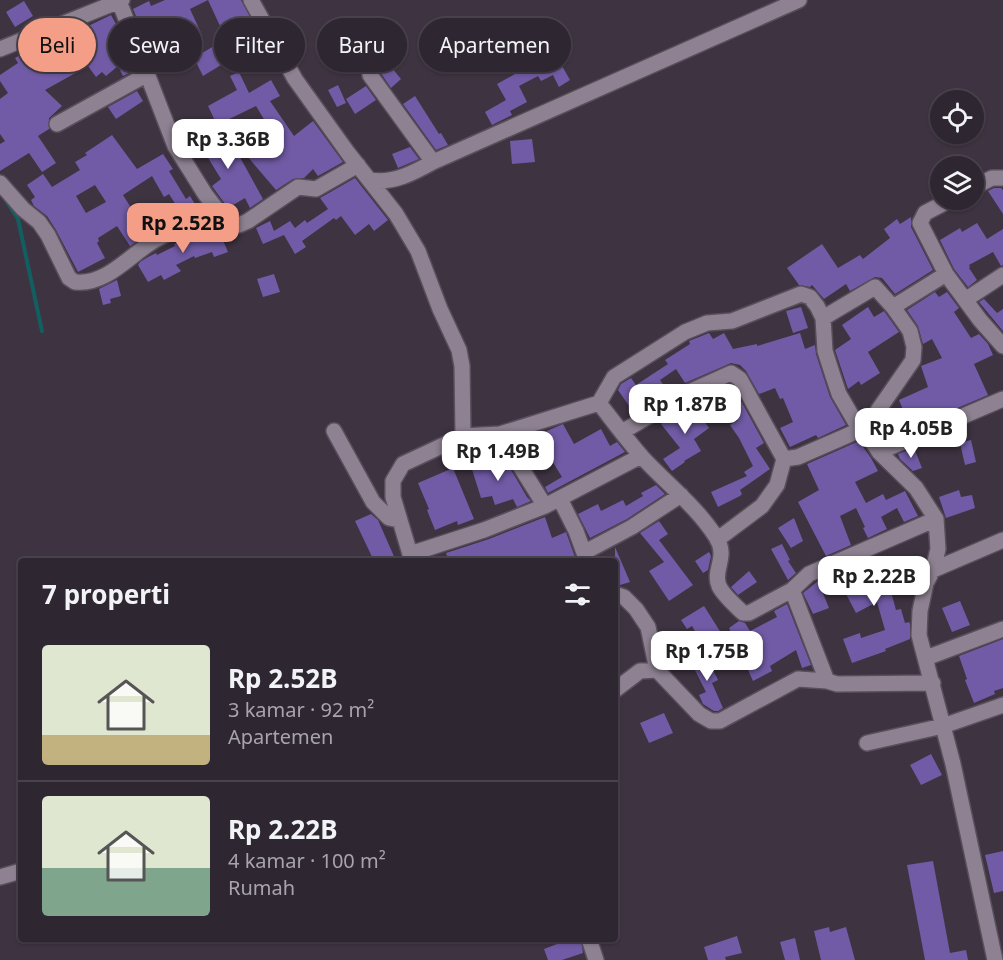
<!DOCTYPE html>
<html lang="id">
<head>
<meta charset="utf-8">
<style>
  :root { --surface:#2e2631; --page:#3a323d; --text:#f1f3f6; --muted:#a7a5ab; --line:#49434d; --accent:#f49e88 }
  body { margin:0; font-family:"Noto Sans",sans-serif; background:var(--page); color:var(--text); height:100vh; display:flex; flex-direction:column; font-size:22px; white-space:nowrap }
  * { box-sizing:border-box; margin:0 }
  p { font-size:20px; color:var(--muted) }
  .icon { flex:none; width:33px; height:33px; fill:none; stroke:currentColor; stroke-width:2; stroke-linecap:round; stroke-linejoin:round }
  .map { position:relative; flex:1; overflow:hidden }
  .panel { position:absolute; left:18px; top:558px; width:600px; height:384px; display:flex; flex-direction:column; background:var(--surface); border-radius:6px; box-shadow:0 2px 4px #0004,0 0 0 2px var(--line) }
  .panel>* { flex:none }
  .banner { position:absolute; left:18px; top:18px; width:600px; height:54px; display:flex; gap:12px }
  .controls { position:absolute; left:930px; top:90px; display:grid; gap:12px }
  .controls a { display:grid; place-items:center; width:54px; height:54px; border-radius:50%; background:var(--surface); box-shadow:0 2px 4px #0004,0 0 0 2px var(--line); font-size:30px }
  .price { position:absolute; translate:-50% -51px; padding:0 14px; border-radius:12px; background:#fff; color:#222; font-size:20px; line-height:39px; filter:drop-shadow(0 2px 3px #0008) }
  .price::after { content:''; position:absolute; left:50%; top:36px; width:18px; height:14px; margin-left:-9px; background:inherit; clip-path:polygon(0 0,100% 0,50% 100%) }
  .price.current { background:var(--accent); color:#111 }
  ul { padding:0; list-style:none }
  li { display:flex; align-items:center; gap:18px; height:150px; padding:0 24px }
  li+li { border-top:2px solid var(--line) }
  li span { display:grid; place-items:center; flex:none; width:168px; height:120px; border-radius:6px; color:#555 }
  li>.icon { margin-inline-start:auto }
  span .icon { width:72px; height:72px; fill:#fffc; stroke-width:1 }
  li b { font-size:26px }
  h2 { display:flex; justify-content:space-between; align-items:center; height:72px; padding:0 24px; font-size:26px }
  .tag { padding:0 21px; border-radius:27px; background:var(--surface); box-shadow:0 2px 4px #0004,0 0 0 2px var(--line); font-size:21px; line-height:54px }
  .tag.current { background:var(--accent); color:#111 }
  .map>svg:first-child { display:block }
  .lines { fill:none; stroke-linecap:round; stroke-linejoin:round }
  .stream { stroke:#115f61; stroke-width:4 }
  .building { fill:#715ba6; fill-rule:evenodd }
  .minor-casing { stroke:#584f5b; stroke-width:18 }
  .minor { stroke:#8e8292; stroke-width:15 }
</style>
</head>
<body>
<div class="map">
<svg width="1003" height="960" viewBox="0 0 1003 960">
  <rect width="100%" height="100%" fill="#3e3341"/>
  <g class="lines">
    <path class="stream" d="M 5,199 L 18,219 L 42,331"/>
  </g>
  <path class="building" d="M 165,0 L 208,0 L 190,9 L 202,35 L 173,46 L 172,44 L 152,55 L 133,9 L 149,1 L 151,6 Z
    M 208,0 L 241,0 L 264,43 L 254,50 L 252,48 L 237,56 L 233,47 L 216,56 L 221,65 L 203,76 L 194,58 L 247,26 L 242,16 L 220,26 Z
    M 24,1 L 33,16 L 15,27 L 6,12 Z
    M 111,15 L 121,33 L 135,70 L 123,76 L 118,66 L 106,76 L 102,72 L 96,77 L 88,66 L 45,90 L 62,106 L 49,118 L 49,129 L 38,136 L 56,163 L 42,172 L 29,153 L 0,171 L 0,144 L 5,141 L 0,134 L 0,99 L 8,93 L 0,81 L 0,75 L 18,63 L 15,58 L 35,47 L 48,70 L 83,51 L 73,30 L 83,26 L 84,28 Z
    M 538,56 L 543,65 L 557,57 L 570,80 L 559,87 L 553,75 L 541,81 L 538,76 L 519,86 L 527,102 L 510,111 L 512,115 L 492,125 L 485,112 L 506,100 L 497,84 L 515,74 L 512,69 Z
    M 387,62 L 401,79 L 391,88 L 378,69 Z
    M 239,72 L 249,93 L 271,80 L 280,96 L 270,101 L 294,136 L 313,121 L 343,162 L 318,176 L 313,169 L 304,178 L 293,179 L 276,190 L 241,149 L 268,126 L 256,106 L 217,125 L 208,106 L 237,90 L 230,76 Z
    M 338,85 L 346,103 L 337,107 L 328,90 Z
    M 366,86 L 376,100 L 355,114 L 346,99 Z
    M 137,91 L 143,101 L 116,119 L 108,107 Z
    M 415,96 L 439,134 L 441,133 L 448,145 L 436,150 L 403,104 Z
    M 212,125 L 224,146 L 231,141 L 263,199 L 250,208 L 245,198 L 228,208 L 212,186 L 221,179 L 194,135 Z
    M 112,135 L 137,169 L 163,154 L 173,169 L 169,171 L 186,199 L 190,196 L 198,209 L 183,216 L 169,194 L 164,197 L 152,176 L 123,195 L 135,214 L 147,207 L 159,227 L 130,246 L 117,226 L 98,238 L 99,241 L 97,243 L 105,258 L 78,272 L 56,230 L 47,216 L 34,206 L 31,200 L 35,197 L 27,185 L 43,174 L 52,187 L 80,170 L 75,162 L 87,155 L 85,153 ZM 95,185 L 106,202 L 86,213 L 76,196 Z
    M 532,139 L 535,162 L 512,164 L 510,141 Z
    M 410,147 L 419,159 L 398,168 L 392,154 Z
    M 355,178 L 388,220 L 374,231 L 369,224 L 355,235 L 341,216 L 336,220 L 334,218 L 302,241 L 306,247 L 295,254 L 284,235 L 263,244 L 256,228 L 270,221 L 274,231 L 290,221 L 295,228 L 305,220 L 307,223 L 328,209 L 320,198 Z
    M 994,188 L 1001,188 L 1003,190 L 1003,214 L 988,191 Z
    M 911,217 L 911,227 L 933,270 L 895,294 L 882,278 L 875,277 L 850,291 L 846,284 L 824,299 L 812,285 L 810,287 L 799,285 L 787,268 L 822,244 L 838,268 L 860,255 L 863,259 L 890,238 L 884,229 L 897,219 L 900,224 Z
    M 977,223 L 987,239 L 1003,229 L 1003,265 L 1001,266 L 993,252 L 969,265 L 970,267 L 969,268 L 977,280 L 968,287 L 954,269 L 940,240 L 960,228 L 962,232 Z
    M 217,226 L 228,252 L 214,257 L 212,252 L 195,258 L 194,256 L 176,265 L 181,271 L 164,280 L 161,275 L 148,282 L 138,265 L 140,262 L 148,257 L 156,253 L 157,255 L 175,246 L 174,244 Z
    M 274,274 L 280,292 L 263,297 L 257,279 Z
    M 117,280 L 121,296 L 110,299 L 111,303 L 103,305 L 99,289 Z
    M 935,292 L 939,297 L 947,292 L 959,308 L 954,312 L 971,338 L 979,334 L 988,344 L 993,355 L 974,364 L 988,395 L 887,438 L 884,429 L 907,420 L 899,400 L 928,387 L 921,366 L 942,358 L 932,339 L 923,344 L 918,326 L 907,310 Z
    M 984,299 L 997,313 L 1003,309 L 1003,331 L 979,302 Z
    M 801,307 L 808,328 L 793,333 L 786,311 Z
    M 868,307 L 874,317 L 884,311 L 899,332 L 868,352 L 880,373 L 861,385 L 859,381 L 848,389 L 835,350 L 851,339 L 842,325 Z
    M 709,333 L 713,339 L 724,333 L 733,349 L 757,344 L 757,346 L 800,333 L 805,349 L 815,345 L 816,354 L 830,397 L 846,425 L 818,438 L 816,435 L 790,447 L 780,428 L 793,422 L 783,398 L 780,399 L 775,388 L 759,394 L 746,371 L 740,365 L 731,363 L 685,383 L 676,369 L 660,380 L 667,390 L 634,413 L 618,390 L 621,384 L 631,378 L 636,385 L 668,364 L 665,360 L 690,344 L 689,341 Z
    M 729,385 L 731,388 L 734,388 L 764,443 L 756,448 L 770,469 L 740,490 L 742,494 L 740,496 L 718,507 L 711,492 L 747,476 L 744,472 L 753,466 L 739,438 L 730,425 L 738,420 L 728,402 L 724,404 L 717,393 L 720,392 L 718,389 Z
    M 695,404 L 702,414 L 700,415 L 709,428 L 694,439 L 701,451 L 684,461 L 685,462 L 672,471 L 663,459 L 680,448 L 661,424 L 675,414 L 677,416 Z
    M 563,424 L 574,444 L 601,429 L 610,446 L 617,442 L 625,452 L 548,493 L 545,487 L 562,477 L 551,459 L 532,467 L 522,451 L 544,441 L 540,434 Z
    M 971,440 L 976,462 L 965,465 L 960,443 Z
    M 859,441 L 871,458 L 878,471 L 855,482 L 866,503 L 883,494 L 886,500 L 905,491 L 918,516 L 904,522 L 897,508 L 881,517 L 887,529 L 868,538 L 863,528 L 865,527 L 856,508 L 840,516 L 851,545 L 826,556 L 798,502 L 819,490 L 807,464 Z
    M 914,448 L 922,468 L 913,471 L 900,459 L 898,454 Z
    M 503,456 L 527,497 L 531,501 L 517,507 L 513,499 L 495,505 L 492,496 L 481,498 L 470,463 L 479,460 L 480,463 L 492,457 L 493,460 Z
    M 453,468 L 474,519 L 458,525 L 457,521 L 435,530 L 427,510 L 429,509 L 418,483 Z
    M 656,485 L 665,494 L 627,519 L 590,538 L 578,514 L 598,504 L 601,511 L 623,500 L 626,506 L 643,496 L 641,493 Z
    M 959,490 L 961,497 L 972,495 L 975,508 L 946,518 L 939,497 Z
    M 371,514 L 378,520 L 396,561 L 374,561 L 355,521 Z
    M 545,517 L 552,538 L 566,532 L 575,557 L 569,561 L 468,561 L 466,556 L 449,561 L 446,553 L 489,539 Z
    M 794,518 L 803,541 L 791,548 L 778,528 Z
    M 659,521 L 668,534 L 659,540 L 693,585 L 669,601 L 649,571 L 664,562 L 640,533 Z
    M 782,544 L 790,560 L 788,561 L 796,573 L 788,580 L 771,549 Z
    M 615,547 L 630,582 L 620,585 L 615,584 Z
    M 709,552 L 711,556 L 708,570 L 703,573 L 695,561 Z
    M 875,556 L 878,562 L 885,557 L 899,583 L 890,588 L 896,610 L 901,609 L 905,623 L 909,622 L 910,624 L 910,639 L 885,649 L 886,651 L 852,663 L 843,639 L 860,633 L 861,638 L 885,630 L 877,602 L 856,613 L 835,573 Z
    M 749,571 L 757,582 L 738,595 L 731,587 Z
    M 818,581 L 829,608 L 813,614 L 803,593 Z
    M 960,601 L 970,625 L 952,632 L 942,608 Z
    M 787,604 L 811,665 L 802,668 L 796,650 L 770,666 L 772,671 L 753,681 L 729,628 L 739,621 L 745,623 L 750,631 L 777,617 L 774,611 Z
    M 704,606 L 723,636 L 704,647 L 692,626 L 687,629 L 681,620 Z
    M 1003,639 L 1003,688 L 994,691 L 995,694 L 974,703 L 965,680 L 967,679 L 959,656 Z
    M 704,653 L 718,680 L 712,683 L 723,708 L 718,711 L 714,711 L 703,704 L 699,695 L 706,692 L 690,660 Z
    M 664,713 L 673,733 L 649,743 L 640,723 Z
    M 931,754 L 942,775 L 921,785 L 910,765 Z
    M 1003,851 L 1003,891 L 994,893 L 985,855 Z
    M 933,861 L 950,953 L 966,950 L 968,960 L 925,960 L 907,865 Z
    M 829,927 L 830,932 L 846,927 L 855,960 L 821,960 L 814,931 Z
    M 737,936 L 742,953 L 725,957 L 726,960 L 708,960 L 704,947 Z
    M 795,938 L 800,960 L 785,960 L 780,942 Z
    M 564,939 L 581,939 L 583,953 L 562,960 L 548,960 L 544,949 L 565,941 Z"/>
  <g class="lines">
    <defs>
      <path id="minor" d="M 251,0 L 295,79 L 348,153 L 396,214 L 418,251 L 440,309 L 459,350 L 462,366 L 463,436
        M 119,1 L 175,146 L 205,194 L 228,224 L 239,225 L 248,221 L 298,187 L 316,189 L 358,165
        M 0,49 L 122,0
        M 370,75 L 433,162
        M 57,124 L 146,75
        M 370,180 C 393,184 413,173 433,162 L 799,0
        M 0,183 L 23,209 L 39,222 L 48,235 L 69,278 L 75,282 C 107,286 131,253 157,239 C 177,229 197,221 217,211
        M 974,187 L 992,178 L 1003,178
        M 946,274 L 920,223 L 925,213 L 950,200
        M 965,300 L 1003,275
        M 823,318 L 875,287 L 893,307 L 946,274 L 980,320 L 1003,346
        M 599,403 C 613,421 627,440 642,457 C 667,484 696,506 716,537 C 729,557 712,570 719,586 C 723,595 736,606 743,613 L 749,613 L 792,590 L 809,574 L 936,519
        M 334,431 L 373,502 L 389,518 L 399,520
        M 622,432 L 691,391 L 731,373 L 740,379 L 784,459
        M 500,434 L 599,403 L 614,377 L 685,332 L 707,323 L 732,321 L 801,294 L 810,297 L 817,306 L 823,318 L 825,351 L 833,376 L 839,394 L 860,430 L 868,435 L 879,452 L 916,488 L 936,519 L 938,549 L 933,570 L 926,583 L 920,611 L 919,635 L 953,764 L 995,960
        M 868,435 L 871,422 L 879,409 L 913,360 L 914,347 L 910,331 L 893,307
        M 879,452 L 1003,399
        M 560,499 L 576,531 L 587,561
        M 718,539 L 762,506 L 777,485 L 784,459 L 798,457 L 860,430
        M 585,552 L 632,527 L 681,495
        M 410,554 L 484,530 L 545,506 L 641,456
        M 410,561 L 410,554 L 393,497 L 393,481 L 403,464 L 463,436 L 500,434 L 545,506
        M 933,570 L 1003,540
        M 792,590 L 827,681
        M 615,594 L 624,597 L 636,609 L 648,627 L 657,670 L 699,714 L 711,721 L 720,721 L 798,679 L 827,681 L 837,684 L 933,683
        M 926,658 L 1003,629
        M 615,690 L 640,671 L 657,670
        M 867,743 L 943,726 L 1003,705
        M 0,877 L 21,871
        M 590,942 L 596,960"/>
    </defs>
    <use href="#minor" class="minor-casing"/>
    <use href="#minor" class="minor"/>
  </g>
</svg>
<div class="controls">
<a><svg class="icon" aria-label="locate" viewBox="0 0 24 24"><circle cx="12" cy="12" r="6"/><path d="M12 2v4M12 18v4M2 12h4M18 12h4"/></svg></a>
<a><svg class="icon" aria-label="layers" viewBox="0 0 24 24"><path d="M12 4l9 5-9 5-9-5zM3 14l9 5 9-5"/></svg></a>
</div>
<b class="price" style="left:228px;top:170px">Rp 3.36B</b>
<b class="price current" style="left:183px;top:254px">Rp 2.52B</b>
<b class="price" style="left:685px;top:435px">Rp 1.87B</b>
<b class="price" style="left:911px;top:459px">Rp 4.05B</b>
<b class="price" style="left:498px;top:482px">Rp 1.49B</b>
<b class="price" style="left:874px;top:607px">Rp 2.22B</b>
<b class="price" style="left:707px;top:682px">Rp 1.75B</b>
<div class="banner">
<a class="tag current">Beli</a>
<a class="tag">Sewa</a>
<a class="tag">Filter</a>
<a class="tag">Baru</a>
<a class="tag">Apartemen</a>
</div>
<section class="panel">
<h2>7 properti<svg class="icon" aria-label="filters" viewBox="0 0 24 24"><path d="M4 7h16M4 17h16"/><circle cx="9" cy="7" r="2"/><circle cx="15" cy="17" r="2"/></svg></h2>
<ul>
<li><span style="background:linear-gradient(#dfe7d0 75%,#c2b280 0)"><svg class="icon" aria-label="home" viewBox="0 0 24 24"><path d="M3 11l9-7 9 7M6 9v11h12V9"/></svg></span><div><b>Rp 2.52B</b><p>3 kamar · 92 m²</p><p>Apartemen</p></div></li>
<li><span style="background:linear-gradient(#dfe7d0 60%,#7fa58c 0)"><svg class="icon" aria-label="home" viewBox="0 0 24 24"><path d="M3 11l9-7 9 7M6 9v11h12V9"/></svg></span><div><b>Rp 2.22B</b><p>4 kamar · 100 m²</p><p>Rumah</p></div></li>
</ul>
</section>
</div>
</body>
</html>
